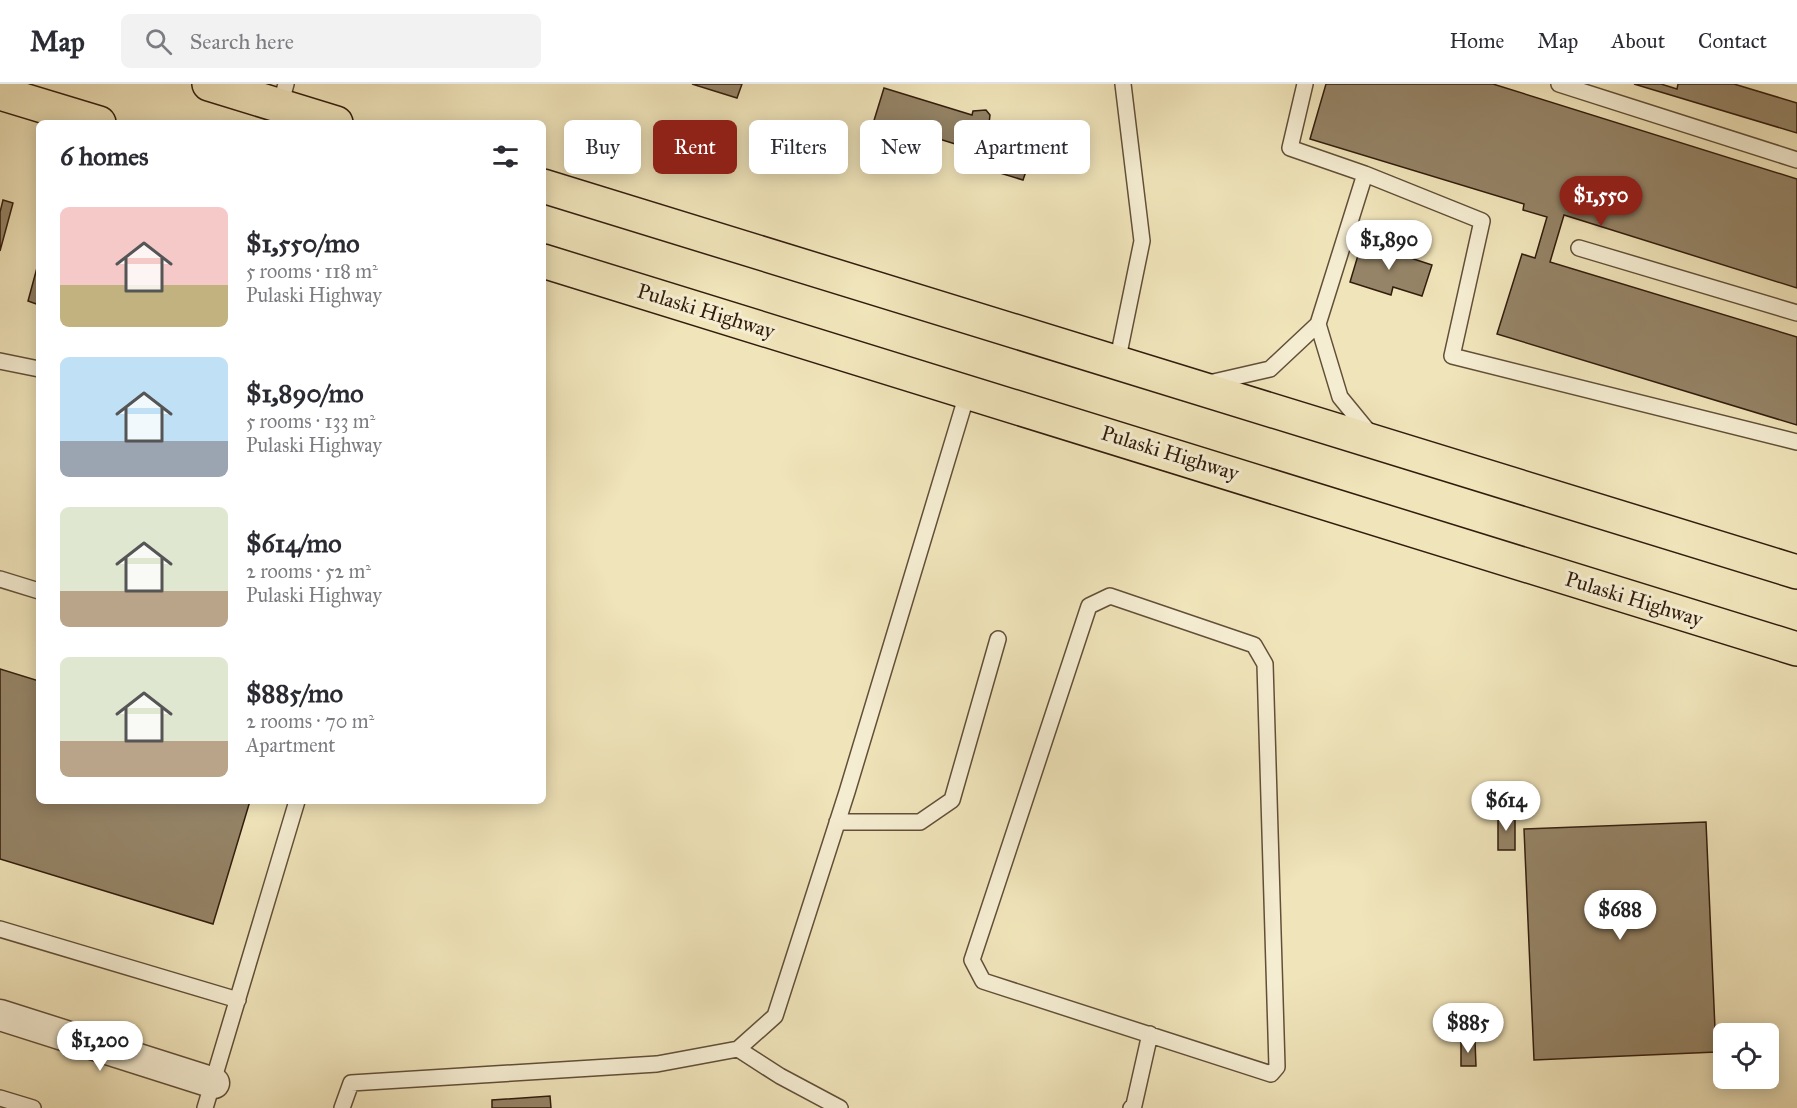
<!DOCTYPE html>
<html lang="en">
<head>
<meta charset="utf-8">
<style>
  :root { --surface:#fff; --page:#f2f2f3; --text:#2b2b33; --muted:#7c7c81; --line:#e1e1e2; --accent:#8f2418 }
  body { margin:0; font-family:"IM FELL Great Primer",serif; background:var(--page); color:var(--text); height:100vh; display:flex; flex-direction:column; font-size:22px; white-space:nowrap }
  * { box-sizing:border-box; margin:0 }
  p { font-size:20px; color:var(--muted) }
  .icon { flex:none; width:33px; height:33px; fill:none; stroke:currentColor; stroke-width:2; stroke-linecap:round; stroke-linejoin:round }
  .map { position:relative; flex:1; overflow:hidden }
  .side { position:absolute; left:36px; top:36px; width:510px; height:684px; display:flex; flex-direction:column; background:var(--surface); border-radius:9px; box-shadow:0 3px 15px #0003 }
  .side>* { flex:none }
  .top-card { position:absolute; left:564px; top:36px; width:570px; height:54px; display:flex; gap:12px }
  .controls { position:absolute; left:1713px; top:939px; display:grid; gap:12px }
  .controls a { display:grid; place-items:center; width:66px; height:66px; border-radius:9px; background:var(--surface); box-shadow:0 3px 15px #0003; font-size:30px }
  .price { position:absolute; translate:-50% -51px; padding:0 14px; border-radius:21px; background:#fff; color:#222; font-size:20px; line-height:39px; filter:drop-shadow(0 2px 3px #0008) }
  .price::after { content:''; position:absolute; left:50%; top:36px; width:18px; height:14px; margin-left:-9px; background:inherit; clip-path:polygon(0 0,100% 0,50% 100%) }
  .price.current { background:var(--accent); color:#fff }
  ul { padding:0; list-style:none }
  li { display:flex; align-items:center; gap:18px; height:150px; padding:0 24px }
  li span { display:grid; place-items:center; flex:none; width:168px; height:120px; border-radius:9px; color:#555 }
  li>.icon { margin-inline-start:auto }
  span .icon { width:72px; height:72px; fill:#fffc; stroke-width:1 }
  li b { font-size:26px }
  h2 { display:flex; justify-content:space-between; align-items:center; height:72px; padding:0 24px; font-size:26px }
  .chip { padding:0 21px; border-radius:9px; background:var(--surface); box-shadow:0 3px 15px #0003; font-size:21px; line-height:54px }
  .chip.current { background:var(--accent); color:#fff }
  header { display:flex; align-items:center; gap:36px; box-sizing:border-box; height:84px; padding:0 30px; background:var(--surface); border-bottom:2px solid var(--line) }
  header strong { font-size:28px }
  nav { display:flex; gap:33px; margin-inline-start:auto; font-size:21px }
  .search { width:420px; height:54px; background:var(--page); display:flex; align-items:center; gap:15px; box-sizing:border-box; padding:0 21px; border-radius:9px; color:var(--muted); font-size:22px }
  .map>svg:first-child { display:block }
  .building { fill:#958467; stroke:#321d0d; stroke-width:1.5 }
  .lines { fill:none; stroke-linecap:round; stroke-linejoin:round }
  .lane-casing { stroke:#624f38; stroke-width:18 }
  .street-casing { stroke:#624f38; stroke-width:33 }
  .highway-casing { stroke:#321d0d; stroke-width:36 }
  .lane { stroke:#f5edd2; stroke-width:15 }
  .street { stroke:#f5edd2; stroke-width:30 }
  .highway { stroke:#f0e4ba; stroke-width:33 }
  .labels { text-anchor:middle; stroke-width:6; stroke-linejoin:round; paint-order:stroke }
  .street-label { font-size:21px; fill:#321d0d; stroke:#f5edd2 }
</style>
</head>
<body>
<header>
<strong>Map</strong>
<div class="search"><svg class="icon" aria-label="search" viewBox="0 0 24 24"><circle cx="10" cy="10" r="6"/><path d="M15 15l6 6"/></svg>Search here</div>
<nav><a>Home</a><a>Map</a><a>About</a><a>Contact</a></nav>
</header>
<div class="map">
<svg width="1797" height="1024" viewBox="0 0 1797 1024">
  <rect width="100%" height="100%" fill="#f0e4ba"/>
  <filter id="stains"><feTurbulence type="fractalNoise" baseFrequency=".00333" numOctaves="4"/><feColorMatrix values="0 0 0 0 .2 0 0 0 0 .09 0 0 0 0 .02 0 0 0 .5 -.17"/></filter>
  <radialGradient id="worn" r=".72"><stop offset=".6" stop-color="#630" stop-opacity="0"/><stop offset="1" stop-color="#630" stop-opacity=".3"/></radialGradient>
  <path class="building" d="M 692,0 L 742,0 L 737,14 Z
    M 1326,0 L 1493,0 L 1797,95 L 1797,204 L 1564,131 L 1550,178 L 1797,253 L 1797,341 L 1497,250 L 1522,170 L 1535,174 L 1547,133 L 1523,126 L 1524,120 L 1310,55 Z
    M 1634,0 L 1661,0 L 1677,5 L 1678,0 L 1734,0 L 1797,19 L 1797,49 Z
    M 884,4 L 972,31 L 973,27 L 986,26 L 990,31 L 989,40 L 1013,48 L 1026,40 L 1038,61 L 1034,64 L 1023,96 L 1000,89 L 1003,79 L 967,68 L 968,64 L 933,53 L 932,58 L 872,43 Z
    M 3,116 L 13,119 L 0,167 L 0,128 Z
    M 1362,158 L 1432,181 L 1422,212 L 1393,203 L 1391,211 L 1350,198 Z
    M 38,180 L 39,180 L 39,221 L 28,217 Z
    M 0,585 L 39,597 L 39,717 L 250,717 L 213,840 L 0,775 Z
    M 1498,729 L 1515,729 L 1515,766 L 1498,766 Z
    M 1706,738 L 1716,968 L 1534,976 L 1524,745 Z
    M 1461,957 L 1475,957 L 1476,982 L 1461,982 Z
    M 550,1012 L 551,1024 L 492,1024 L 492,1016 Z"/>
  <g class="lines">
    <defs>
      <path id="lane" d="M 1559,0 L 1797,76
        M 280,22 L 286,0
        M 1365,90 L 1482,137 L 1452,272 L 1797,358
        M 1579,164 L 1797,229
        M 1318,240 L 1340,313 L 1372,352
        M 0,277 L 39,285
        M 1117,279 L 1142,157 L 1123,0
        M 1209,299 L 1270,285 L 1318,240 L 1365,90 L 1290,64 L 1305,0
        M 0,495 L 39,507
        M 1110,512 L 1254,561 L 1265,580 L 1277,983 L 1271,990 L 983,897 L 972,876 L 1089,522 Z
        M 837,738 L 920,738 L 952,716 L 998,555
        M 0,845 L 238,916
        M 738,965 L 780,992 L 840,1024
        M 0,1014 L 33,1024
        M 205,1024 L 297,717
        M 342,1024 L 351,999 L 657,980 L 738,965 L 775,932 L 847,708 L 968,307
        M 1131,1024 L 1134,1021 L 1150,950"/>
      <path id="street" d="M 0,931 L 214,999"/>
      <path id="highway" d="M 209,0 L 336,39
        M 0,9 L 99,39
        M 543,102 L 1797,488
        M 543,177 L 1797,565"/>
    </defs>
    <use href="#lane" class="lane-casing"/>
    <use href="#street" class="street-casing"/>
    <use href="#highway" class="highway-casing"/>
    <use href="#lane" class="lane"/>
    <use href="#street" class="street"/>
    <use href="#highway" class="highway"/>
  </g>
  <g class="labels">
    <g class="street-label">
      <text transform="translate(706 227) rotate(17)" y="7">Pulaski Highway</text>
      <text transform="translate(1170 369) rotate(17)" y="7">Pulaski Highway</text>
      <text transform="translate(1634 515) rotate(17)" y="7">Pulaski Highway</text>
    </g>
  </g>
  <rect width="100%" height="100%" filter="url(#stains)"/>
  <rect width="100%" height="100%" fill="url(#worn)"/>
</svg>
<div class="controls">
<a><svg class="icon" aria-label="locate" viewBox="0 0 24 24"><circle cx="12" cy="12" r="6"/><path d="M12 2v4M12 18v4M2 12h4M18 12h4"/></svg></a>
</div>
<b class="price current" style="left:1601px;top:143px">$1,550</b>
<b class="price" style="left:1389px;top:187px">$1,890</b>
<b class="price" style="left:1506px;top:748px">$614</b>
<b class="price" style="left:1620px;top:857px">$688</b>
<b class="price" style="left:1468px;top:970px">$885</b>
<b class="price" style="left:100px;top:988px">$1,200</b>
<div class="top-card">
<a class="chip">Buy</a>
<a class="chip current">Rent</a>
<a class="chip">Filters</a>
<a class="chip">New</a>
<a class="chip">Apartment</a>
</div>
<section class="side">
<h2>6 homes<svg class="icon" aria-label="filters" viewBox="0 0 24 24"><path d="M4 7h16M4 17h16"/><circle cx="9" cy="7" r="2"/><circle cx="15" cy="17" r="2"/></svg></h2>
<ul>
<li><span style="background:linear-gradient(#f6c9c9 65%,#c2b280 0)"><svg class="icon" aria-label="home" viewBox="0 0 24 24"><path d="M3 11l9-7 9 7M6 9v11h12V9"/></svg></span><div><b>$1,550/mo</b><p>5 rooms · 118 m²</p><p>Pulaski Highway</p></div></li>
<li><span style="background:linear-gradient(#bfe0f5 70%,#9aa5b1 0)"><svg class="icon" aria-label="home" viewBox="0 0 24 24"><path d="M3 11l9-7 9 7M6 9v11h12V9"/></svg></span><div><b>$1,890/mo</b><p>5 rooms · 133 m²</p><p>Pulaski Highway</p></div></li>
<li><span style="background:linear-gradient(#dfe7d0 70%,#b9a48a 0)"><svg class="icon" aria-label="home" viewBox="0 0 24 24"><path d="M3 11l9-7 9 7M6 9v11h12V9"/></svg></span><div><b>$614/mo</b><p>2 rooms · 52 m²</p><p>Pulaski Highway</p></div></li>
<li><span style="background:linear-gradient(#dfe7d0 70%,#b9a48a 0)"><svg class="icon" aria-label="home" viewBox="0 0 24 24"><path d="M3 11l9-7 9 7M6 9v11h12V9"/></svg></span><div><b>$885/mo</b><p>2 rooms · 70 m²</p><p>Apartment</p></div></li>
</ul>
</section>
</div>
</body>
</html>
